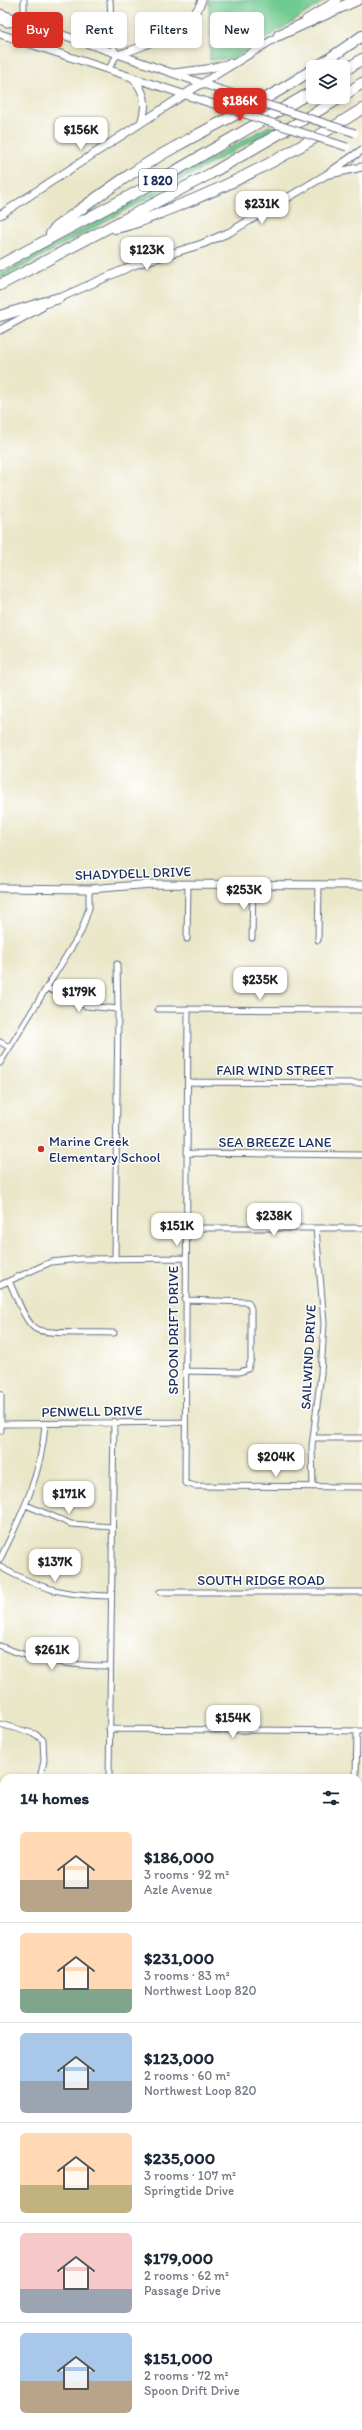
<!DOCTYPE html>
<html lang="en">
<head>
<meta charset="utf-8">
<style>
  :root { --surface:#fff; --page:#f2f2f3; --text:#1f2937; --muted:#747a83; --line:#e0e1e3; --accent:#d93025 }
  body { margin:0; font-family:Itim,sans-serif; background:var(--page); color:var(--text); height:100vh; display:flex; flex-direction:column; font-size:15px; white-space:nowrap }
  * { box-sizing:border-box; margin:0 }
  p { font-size:13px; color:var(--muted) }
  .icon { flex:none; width:22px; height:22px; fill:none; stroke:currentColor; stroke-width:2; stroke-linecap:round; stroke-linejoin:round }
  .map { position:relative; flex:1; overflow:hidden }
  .drawer { position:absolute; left:0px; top:1774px; width:362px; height:656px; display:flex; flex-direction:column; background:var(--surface); border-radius:12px 12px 0 0; box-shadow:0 2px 6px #0003 }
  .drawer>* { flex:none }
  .hud { position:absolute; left:12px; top:12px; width:338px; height:36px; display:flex; gap:8px }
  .tools { position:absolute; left:306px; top:60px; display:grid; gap:8px }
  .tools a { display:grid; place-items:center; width:44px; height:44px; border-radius:6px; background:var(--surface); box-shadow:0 2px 6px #0003; font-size:20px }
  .price { position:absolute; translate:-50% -34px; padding:0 9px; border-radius:8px; background:#fff; color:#222; font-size:13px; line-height:26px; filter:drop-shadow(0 1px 2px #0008) }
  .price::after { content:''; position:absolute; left:50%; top:24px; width:12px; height:9px; margin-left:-6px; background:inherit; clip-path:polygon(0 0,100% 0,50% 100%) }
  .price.on { background:var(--accent); color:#fff }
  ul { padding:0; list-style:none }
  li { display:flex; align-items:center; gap:12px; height:100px; padding:0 20px }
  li+li { border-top:1px solid var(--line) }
  li span { display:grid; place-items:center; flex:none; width:112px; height:80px; border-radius:6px; color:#555 }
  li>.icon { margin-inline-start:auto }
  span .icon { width:48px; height:48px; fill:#fffc; stroke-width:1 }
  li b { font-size:17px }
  h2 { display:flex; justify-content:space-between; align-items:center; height:48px; padding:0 20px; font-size:17px }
  .chip { padding:0 14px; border-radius:6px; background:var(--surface); box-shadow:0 2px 6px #0003; font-size:14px; line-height:36px }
  .chip.on { background:var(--accent); color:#fff }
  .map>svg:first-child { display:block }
  .green { fill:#71ca90; stroke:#467c77 }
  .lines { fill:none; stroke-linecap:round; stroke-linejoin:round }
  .minor-casing { stroke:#636f83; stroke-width:7 }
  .tertiary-casing { stroke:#636f83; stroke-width:9 }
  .secondary-casing { stroke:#636f83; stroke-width:9 }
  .motorway-casing { stroke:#636f83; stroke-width:12 }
  .minor { stroke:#fff; stroke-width:5 }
  .tertiary { stroke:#fff; stroke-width:7 }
  .secondary { stroke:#fff; stroke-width:7 }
  .motorway { stroke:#fff; stroke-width:10 }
  .secondary-bridge-casing { stroke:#636f83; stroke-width:9; stroke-linecap:butt }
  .secondary-bridge { stroke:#fff; stroke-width:7 }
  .poi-dot { fill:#c8321e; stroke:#fff; stroke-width:1.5 }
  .labels { text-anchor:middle; stroke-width:3; stroke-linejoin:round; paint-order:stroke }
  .shield { fill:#fff; stroke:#5f6d8e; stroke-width:1 }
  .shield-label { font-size:13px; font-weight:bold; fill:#1b2f5e }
  .street-label { font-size:14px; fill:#1b2f5e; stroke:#fff }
  .poi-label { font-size:14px; fill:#1b2f5e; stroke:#fff; text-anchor:start }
</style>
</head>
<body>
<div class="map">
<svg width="362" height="2430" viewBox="0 0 362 2430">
  <rect width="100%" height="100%" fill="#fff"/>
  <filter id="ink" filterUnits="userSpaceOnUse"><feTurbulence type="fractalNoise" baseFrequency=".025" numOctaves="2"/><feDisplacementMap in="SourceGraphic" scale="8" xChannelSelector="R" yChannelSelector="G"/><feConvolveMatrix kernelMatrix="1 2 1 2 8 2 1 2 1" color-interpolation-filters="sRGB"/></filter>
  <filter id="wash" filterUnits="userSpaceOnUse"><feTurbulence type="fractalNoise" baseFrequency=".012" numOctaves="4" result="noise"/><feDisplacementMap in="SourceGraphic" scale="16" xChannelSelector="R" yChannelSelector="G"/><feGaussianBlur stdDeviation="0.9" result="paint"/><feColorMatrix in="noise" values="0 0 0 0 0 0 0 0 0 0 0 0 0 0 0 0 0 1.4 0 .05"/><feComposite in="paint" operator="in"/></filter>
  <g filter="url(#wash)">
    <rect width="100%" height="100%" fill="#eae6c8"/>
    <path class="green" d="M 209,0 L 326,0 L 235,58 L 210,60 Z
      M 269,126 L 276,128 L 0,279 L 0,274 Z"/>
  </g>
  <g filter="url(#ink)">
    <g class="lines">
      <defs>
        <path id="minor" d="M 24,0 L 24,21
          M 108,70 L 117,55 L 112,43 L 110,0
          M 252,938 L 253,884
          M 187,939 L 188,884
          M 318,940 L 319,885
          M 47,988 L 86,1006 L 118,1009
          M 158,1009 L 362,1010
          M 188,1009 L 185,1483 L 195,1486 L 362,1487
          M 0,1042 L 9,1047
          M 0,1063 L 81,932 L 89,908 L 89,889
          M 188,1082 L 362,1083
          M 187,1153 L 362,1155
          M 186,1228 L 362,1228
          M 115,1259 L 118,1009 L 117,964
          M 9,1281 C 15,1293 25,1323 36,1329 C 45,1335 100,1332 114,1333
          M 0,1285 L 51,1262 L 80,1259 L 186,1258
          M 185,1371 L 240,1372 L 248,1369 L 251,1360 L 251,1308 L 248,1302 L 185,1300
          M 1,1424 L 185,1422
          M 314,1438 L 362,1438
          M 313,1487 L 312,1446 L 321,1373 L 324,1323 L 316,1228
          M 26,1505 L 71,1524 L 112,1527
          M 0,1559 C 22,1515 42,1473 45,1424
          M 0,1567 C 42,1590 64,1595 111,1596
          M 160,1592 L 362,1592
          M 0,1646 C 36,1661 71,1666 110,1666
          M 0,1724 L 35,1734 L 43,1740 L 44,1761 L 40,1778
          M 109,1729 L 362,1731
          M 109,1778 L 114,1421
          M 356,1778 L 357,1731
          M 0,1858 L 4,1850
          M 358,1900 L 362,1900
          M 0,1903 L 4,1905
          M 358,1985 L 362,1987
          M 0,2095 L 4,2095
          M 0,2176 L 4,2169
          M 0,2224 L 4,2226
          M 0,2359 L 4,2362
          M 358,2375 L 362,2378
          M 0,2392 L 4,2385
          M 74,2430 L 78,2426
          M 267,2430 L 270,2426"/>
        <path id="tertiary" d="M 117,55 C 142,48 194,26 202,0
          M 0,888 L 89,889 L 152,884 L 362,885
          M 0,1955 L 4,1957
          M 358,2144 L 362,2146"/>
        <path id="secondary" d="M 0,13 L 215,88
          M 306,19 L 337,0
          M 0,20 L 7,23 L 20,22
          M 0,34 L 201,100
          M 173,73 L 207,69 L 230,63
          M 134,79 C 146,94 147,106 141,123
          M 330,174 L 362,167
          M 0,215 L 193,89 L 282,34
          M 55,300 L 134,265 L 202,244 L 230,232 L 326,175 L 362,150
          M 0,330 L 42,307
          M 0,1395 L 0,1430
          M 0,2282 L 4,2284
          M 0,2299 L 4,2302
          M 156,2426 L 159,2430
          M 173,2426 L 175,2430"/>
        <path id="motorway" d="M 279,35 L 357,0
          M 317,67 L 362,36
          M 343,72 L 362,59
          M 343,96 L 362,83
          M 115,228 C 134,225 153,216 170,209 C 238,183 301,148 362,109
          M 51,234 L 56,227 C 95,199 133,170 175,147 C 221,121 270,99 313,69
          M 0,265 L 163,178 L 313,91
          M 0,285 L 210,174 L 342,97
          M 0,316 L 59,298"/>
      </defs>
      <use href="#minor" class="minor-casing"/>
      <use href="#tertiary" class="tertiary-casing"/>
      <use href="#secondary" class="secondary-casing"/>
      <use href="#motorway" class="motorway-casing"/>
      <use href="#minor" class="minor"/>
      <use href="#tertiary" class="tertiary"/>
      <use href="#secondary" class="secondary"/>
      <use href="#motorway" class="motorway"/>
      <defs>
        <path id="secondary-bridge" d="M 215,88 L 355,133
          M 201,100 L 347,147"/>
      </defs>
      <use href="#secondary-bridge" class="secondary-bridge-casing"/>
      <use href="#secondary-bridge" class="secondary-bridge"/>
    </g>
  </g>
  <circle class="poi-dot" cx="41" cy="1149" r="4"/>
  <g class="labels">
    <rect class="shield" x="139" y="169" width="38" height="22" rx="3"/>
    <g class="shield-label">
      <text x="158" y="185">I 820</text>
    </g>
    <g class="street-label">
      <text transform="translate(133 873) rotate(-2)" y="5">SHADYDELL DRIVE</text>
      <text x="275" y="1075">FAIR WIND STREET</text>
      <text x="275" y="1147">SEA BREEZE LANE</text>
      <text transform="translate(173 1330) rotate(-90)" y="5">SPOON DRIFT DRIVE</text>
      <text transform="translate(308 1357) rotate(-87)" y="5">SAILWIND DRIVE</text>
      <text transform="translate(92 1411) rotate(-1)" y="5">PENWELL DRIVE</text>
      <text x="261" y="1585">SOUTH RIDGE ROAD</text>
    </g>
    <g class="poi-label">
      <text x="49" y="1146">Marine Creek<tspan x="49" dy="16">Elementary School</tspan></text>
    </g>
  </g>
</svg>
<div class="tools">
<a><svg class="icon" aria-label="layers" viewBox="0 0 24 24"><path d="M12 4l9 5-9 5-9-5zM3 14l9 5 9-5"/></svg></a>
</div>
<b class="price on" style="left:240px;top:122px">$186K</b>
<b class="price" style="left:81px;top:151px">$156K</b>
<b class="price" style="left:262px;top:225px">$231K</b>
<b class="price" style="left:147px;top:271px">$123K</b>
<b class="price" style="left:244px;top:911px">$253K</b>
<b class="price" style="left:260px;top:1001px">$235K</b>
<b class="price" style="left:79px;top:1013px">$179K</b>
<b class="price" style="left:274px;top:1237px">$238K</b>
<b class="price" style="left:177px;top:1247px">$151K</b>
<b class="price" style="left:276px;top:1478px">$204K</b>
<b class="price" style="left:69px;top:1515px">$171K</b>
<b class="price" style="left:55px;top:1583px">$137K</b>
<b class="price" style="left:52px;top:1671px">$261K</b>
<b class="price" style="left:233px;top:1739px">$154K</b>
<div class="hud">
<a class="chip on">Buy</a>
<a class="chip">Rent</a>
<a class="chip">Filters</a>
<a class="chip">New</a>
</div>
<section class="drawer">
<h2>14 homes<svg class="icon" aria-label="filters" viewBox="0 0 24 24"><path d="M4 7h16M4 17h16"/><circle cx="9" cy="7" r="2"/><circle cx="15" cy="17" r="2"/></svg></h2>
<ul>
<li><span style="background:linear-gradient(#ffd9b3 60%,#b9a48a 0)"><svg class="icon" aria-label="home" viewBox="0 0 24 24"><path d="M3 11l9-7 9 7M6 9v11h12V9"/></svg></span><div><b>$186,000</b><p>3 rooms · 92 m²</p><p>Azle Avenue</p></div></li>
<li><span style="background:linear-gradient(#ffd9b3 70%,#7fa58c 0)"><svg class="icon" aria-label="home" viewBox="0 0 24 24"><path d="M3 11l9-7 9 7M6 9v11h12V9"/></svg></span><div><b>$231,000</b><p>3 rooms · 83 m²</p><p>Northwest Loop 820</p></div></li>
<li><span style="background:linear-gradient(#a9c7e8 60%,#9aa5b1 0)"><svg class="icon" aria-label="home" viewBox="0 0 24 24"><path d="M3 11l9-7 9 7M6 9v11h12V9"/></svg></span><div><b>$123,000</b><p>2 rooms · 60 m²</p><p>Northwest Loop 820</p></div></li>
<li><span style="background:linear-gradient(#ffd9b3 65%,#c2b280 0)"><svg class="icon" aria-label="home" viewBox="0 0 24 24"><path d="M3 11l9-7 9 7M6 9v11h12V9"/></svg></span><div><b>$235,000</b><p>3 rooms · 107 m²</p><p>Springtide Drive</p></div></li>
<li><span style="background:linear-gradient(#f6c9c9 70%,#9aa5b1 0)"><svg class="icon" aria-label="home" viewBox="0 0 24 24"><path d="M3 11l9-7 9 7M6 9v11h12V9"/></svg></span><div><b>$179,000</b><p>2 rooms · 62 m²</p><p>Passage Drive</p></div></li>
<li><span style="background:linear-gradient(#a9c7e8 60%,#b9a48a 0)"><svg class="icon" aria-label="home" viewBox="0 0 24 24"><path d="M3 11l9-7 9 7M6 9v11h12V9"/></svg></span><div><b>$151,000</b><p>2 rooms · 72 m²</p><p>Spoon Drift Drive</p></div></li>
</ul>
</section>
</div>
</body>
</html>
